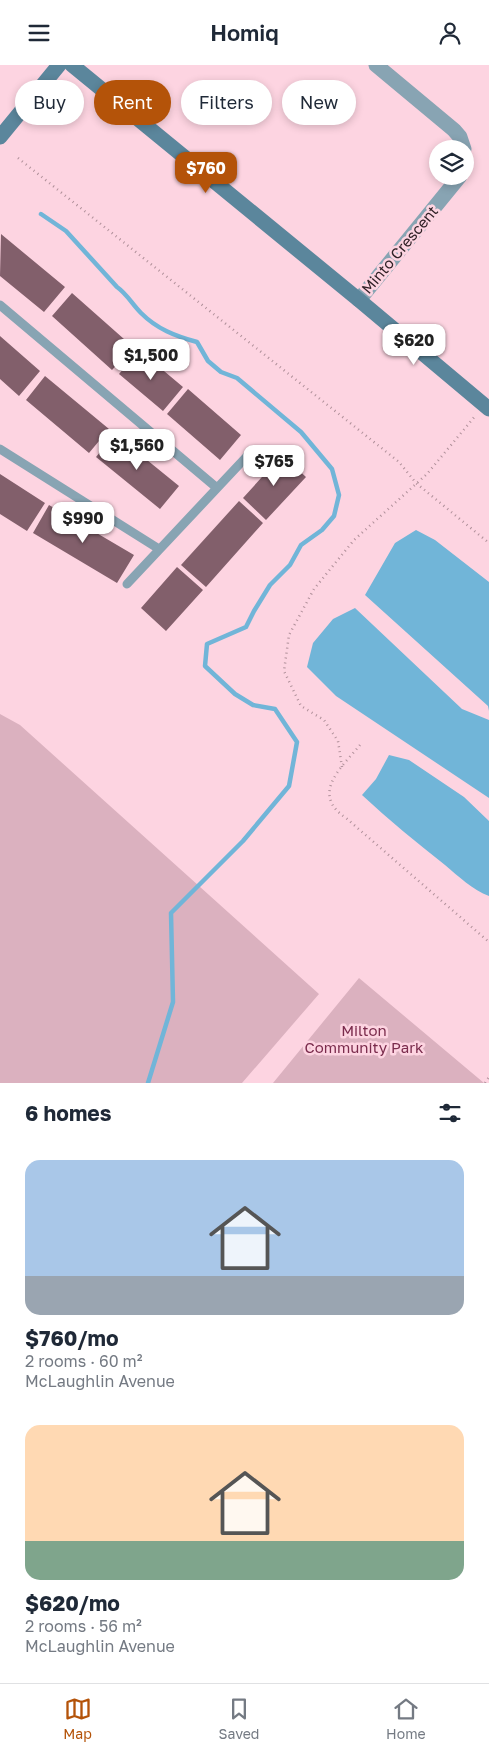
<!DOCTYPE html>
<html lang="en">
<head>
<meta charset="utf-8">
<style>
  :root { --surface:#fff; --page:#f6f6f7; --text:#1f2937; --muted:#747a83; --line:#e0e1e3; --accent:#b45309 }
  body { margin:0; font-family:"Golos Text",sans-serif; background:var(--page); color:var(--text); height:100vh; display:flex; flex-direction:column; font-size:19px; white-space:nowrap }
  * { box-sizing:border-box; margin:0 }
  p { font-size:16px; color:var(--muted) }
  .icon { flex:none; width:28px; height:28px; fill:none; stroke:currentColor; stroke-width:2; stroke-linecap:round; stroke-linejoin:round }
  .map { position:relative; height:1018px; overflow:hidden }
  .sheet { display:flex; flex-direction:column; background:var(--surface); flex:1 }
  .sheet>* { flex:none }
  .banner { position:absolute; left:15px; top:15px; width:460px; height:45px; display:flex; gap:10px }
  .tools { position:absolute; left:429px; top:75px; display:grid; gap:10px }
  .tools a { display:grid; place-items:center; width:45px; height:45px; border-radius:50%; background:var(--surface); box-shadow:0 2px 8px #0003; font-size:25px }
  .price { position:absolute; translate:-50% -42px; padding:0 11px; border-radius:10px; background:#fff; color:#222; font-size:16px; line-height:32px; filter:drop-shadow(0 1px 2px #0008) }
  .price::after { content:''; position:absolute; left:50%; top:30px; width:15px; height:11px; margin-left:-8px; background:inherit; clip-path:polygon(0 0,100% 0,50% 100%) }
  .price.on { background:var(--accent); color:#fff }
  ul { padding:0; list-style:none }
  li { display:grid; align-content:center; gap:10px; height:265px; padding:0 25px }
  li span { display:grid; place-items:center; height:155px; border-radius:15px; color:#555 }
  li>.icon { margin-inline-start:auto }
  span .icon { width:90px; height:90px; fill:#fffc; stroke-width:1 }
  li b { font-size:21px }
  h2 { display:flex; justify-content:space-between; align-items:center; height:60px; padding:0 25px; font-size:21px }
  .tag { padding:0 18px; border-radius:22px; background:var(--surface); box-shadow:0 2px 8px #0003; font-size:18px; line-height:45px }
  .tag.on { background:var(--accent); color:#fff }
  header { display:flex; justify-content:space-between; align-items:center; height:65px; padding:0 25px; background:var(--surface); font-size:22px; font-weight:600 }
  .tab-bar { display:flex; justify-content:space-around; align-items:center; height:70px; border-top:1px solid var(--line); background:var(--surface); font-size:14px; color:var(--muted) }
  .tab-bar a { display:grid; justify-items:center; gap:2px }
  .tab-bar .on { color:var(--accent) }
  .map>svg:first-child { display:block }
  .green { fill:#dbb1bf }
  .water { fill:#71b5d8 }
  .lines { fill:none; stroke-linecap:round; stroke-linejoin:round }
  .stream { stroke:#71b5d8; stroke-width:4.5 }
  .building { fill:#825f6b }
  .path { stroke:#b0909a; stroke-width:2.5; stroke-dasharray:1 4; stroke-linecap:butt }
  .lane { stroke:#88a4b3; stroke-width:9 }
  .street { stroke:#88a4b3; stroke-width:15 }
  .secondary { stroke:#5b869c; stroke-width:15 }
  .labels { text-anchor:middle; stroke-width:5; stroke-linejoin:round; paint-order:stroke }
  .street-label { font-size:15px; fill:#302126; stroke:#fdd4e1 }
  .park-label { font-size:15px; fill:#7a2b4c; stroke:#fdd4e1 }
</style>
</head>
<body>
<header><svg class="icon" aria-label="menu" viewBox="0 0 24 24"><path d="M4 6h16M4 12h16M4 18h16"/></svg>Homiq<svg class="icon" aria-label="person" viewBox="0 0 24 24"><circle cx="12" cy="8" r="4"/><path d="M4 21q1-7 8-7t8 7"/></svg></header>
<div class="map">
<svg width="489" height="1018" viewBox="0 0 489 1018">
  <rect width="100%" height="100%" fill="#fdd4e1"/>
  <path class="green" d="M 0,649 L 20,660 L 319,929 L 242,1018 L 0,1018 Z
    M 359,913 L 484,1018 L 273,1018 Z"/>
  <path class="water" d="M 416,465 L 435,475 L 489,517 L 489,646 L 488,641 L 365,530 L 395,478 Z
    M 355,543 L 462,644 L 489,655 L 489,733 L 336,631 L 307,602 L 313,578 L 333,554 Z
    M 389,690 L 409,695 L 464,732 L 489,756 L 489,831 C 473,825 458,811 445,800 C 417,778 389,755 362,730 L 376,714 Z"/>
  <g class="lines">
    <path class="stream" d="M 41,149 L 66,166 L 117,222 C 127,229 132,239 141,248 C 157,264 175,271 197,277 L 208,296 L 221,307 L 237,313 L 301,367 L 332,404 L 339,430 L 334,451 L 322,465 L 301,480 L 290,500 L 270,520 L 254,546 L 246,562 L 207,579 L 205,601 L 235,629 L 253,640 L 275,644 L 297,677 L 289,721 L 243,776 L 171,848 L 173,937 L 148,1018"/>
  </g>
  <path class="building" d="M 1,169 L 65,222 L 44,247 L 0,211 Z
    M 72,228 L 133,282 L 112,305 L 52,251 Z
    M 0,271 L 40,306 L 19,331 L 0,314 Z
    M 139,285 L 183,322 L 163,346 L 119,309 Z
    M 45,311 L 109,364 L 89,388 L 26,335 Z
    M 188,324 L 241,370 L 220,395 L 167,349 Z
    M 115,369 L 179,421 L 160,444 L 96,392 Z
    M 282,390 L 306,412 L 266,455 L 243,433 Z
    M 0,409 L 45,438 L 27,466 L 0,449 Z
    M 239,436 L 263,458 L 206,522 L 181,500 Z
    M 49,440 L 134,490 L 117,518 L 33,468 Z
    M 177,502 L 203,525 L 166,566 L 141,543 Z"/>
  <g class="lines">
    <path class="path" d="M 18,93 L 399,397 L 416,418 L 489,478
      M 360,680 C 341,703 310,729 346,753 L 489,877
      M 342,702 L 338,676 L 324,655 L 301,641 L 284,606 L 289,570 L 314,524 L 354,475 L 427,409 L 476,350
      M 485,1018 L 489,1012"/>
    <path class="lane" d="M 0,240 L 217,423
      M 0,384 L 159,484
      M 127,519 L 250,388"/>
    <path class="street" d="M 376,0 L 454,65 L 460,72 L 464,84
      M 359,235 L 460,111"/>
    <path class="secondary" d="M 72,0 L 359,235 L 489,344
      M 0,72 L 59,0"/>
  </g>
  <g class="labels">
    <g class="street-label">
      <text transform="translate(400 185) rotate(-50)" y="5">Minto Crescent</text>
    </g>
    <g class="park-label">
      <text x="364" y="971">Milton<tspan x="364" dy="17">Community Park</tspan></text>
    </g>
  </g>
</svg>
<div class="tools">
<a><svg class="icon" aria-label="layers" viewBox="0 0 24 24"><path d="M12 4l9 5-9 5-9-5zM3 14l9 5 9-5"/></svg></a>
</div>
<b class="price on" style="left:206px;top:129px">$760</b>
<b class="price" style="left:414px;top:301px">$620</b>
<b class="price" style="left:151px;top:316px">$1,500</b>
<b class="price" style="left:137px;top:406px">$1,560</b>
<b class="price" style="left:274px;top:422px">$765</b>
<b class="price" style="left:83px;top:479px">$990</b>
<div class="banner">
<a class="tag">Buy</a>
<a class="tag on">Rent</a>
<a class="tag">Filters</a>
<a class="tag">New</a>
</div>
</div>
<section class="sheet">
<h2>6 homes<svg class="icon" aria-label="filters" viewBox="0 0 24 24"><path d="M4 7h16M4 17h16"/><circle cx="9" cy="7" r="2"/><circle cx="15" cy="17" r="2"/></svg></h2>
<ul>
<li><span style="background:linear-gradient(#a9c7e8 75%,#9aa5b1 0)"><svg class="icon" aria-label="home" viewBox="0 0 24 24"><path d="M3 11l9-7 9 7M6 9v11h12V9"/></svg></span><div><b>$760/mo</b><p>2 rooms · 60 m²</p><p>McLaughlin Avenue</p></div></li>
<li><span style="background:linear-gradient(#ffd9b3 75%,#7fa58c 0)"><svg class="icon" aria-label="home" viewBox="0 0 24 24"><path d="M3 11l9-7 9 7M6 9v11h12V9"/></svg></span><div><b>$620/mo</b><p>2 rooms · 56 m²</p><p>McLaughlin Avenue</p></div></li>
</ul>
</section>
<nav class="tab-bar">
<a class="on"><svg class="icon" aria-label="map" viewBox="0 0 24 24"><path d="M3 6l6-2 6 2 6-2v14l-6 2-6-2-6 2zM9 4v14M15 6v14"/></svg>Map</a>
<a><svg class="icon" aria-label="saved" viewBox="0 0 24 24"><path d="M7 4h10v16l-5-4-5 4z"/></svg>Saved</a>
<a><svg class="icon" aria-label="home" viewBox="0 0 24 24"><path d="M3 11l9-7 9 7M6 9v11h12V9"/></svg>Home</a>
</nav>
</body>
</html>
